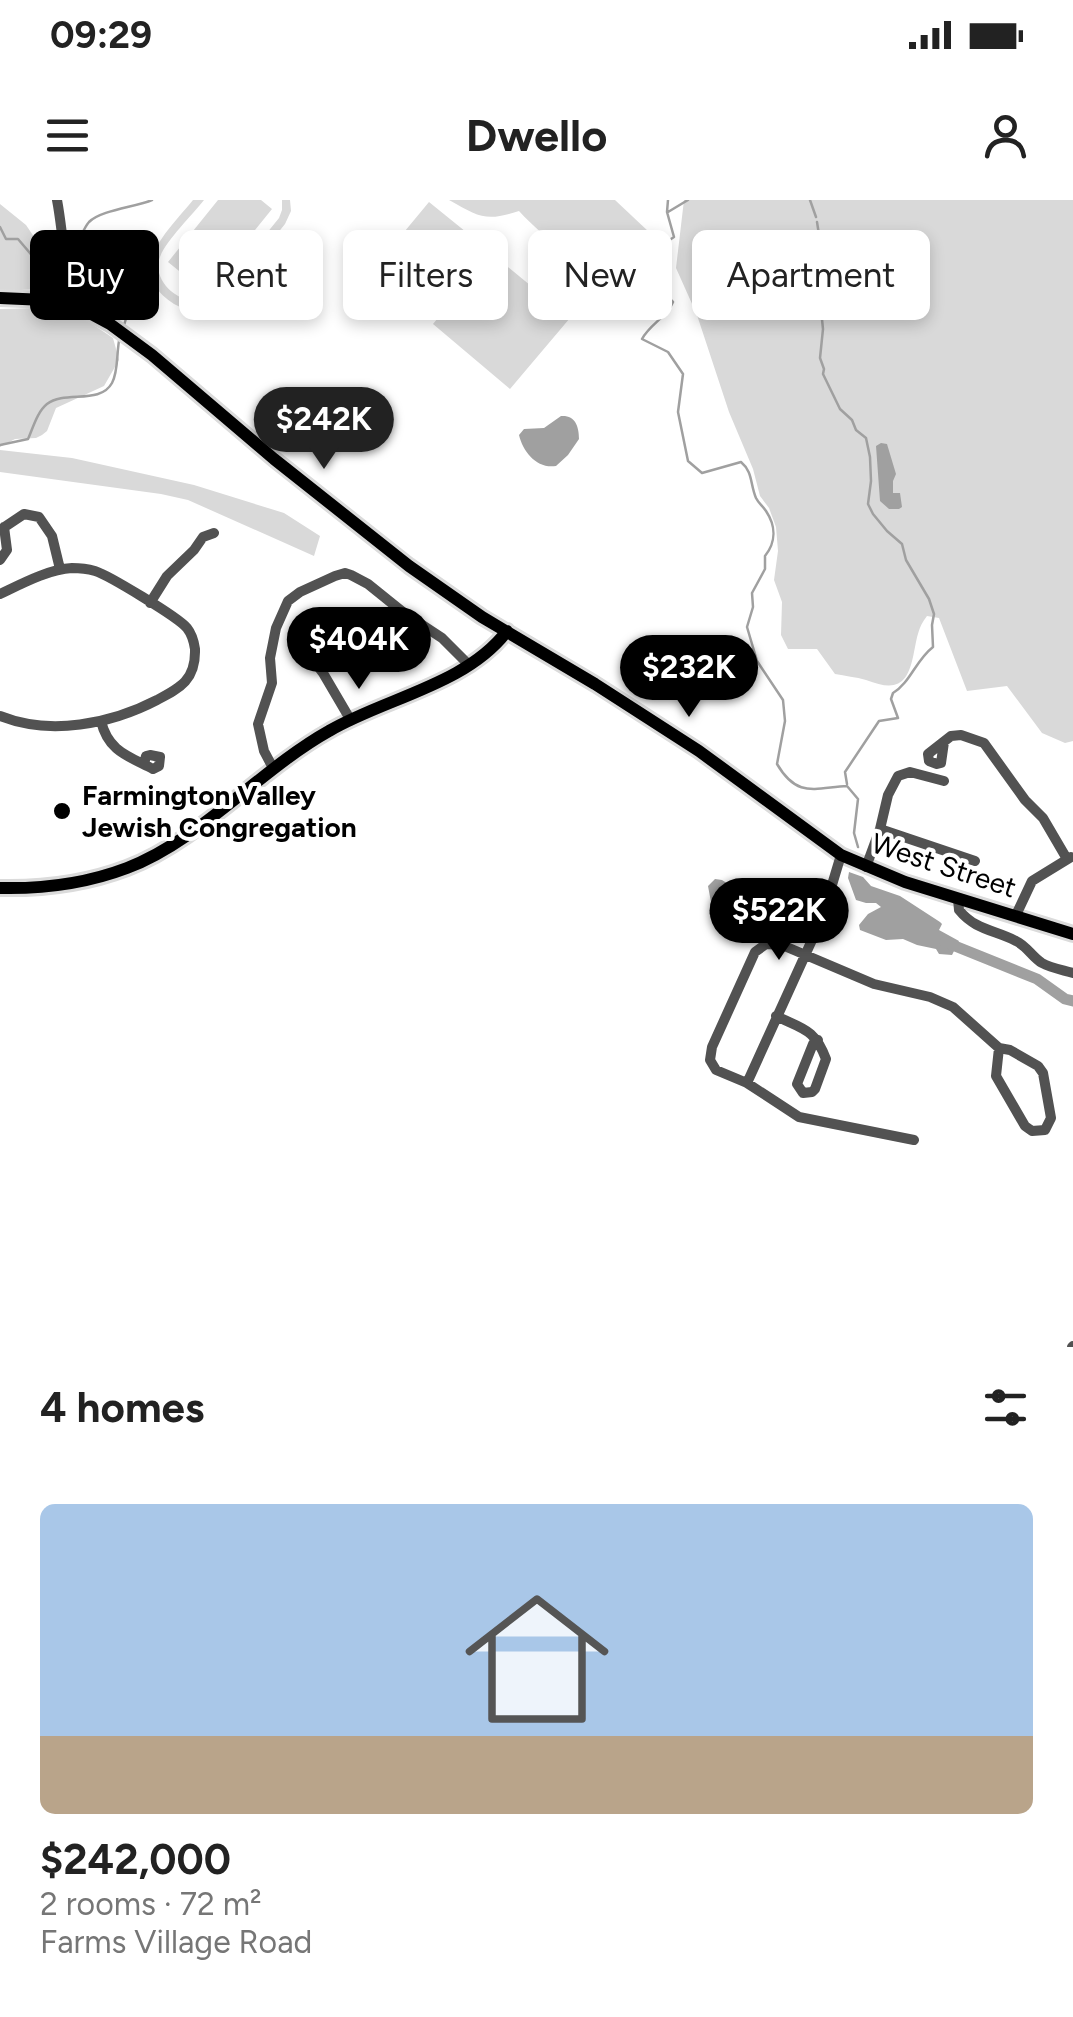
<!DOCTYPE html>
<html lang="en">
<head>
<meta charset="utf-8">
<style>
  :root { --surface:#fff; --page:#f2f2f2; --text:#222; --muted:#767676; --accent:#000 }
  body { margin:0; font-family:Figtree,sans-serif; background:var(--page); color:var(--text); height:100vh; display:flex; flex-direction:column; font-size:38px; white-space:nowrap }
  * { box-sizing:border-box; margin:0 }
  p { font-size:32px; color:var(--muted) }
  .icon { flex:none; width:55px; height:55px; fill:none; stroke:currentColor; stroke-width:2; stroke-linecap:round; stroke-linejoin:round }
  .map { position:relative; height:1147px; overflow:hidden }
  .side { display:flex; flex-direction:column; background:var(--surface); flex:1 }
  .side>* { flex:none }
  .hud { position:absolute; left:30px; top:30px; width:1015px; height:90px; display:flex; gap:20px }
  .price { position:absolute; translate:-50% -85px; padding:0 22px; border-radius:35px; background:var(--accent); color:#fff; font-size:32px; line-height:65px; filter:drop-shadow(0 2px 5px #0008) }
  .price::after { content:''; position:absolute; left:50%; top:60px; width:30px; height:22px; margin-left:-15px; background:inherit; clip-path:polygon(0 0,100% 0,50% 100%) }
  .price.current { background:#222; color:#fff }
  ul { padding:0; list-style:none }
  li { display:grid; align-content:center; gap:20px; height:530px; padding:0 40px }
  li span { display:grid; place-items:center; height:310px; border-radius:15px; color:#555 }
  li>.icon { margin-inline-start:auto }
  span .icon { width:180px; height:180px; fill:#fffc; stroke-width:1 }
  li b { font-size:42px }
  h2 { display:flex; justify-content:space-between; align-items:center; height:120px; padding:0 40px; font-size:42px }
  .pill { padding:0 35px; border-radius:15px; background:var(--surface); box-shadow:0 5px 15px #0003; font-size:35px; line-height:90px }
  .pill.current { background:var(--accent); color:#fff }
  .status { display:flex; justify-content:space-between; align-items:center; height:70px; padding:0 50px; background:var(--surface); direction:ltr }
  .status svg { height:28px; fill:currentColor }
  header { display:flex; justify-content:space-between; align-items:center; height:130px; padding:0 40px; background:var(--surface); font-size:45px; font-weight:700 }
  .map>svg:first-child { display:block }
  .green { fill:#d9d9d9 }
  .water { fill:#a0a0a0 }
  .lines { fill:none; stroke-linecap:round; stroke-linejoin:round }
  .stream { stroke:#a0a0a0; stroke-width:2.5 }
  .river { stroke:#a0a0a0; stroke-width:11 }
  .major-casing { stroke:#dbdbdb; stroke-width:18 }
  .minor { stroke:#525252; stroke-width:10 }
  .major { stroke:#000; stroke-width:12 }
  .poi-dot { fill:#000; stroke:#fff; stroke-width:4 }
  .labels { text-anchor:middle; stroke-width:8; stroke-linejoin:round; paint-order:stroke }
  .poi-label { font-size:28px; font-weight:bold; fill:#000; stroke:#fff; text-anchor:start }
  .street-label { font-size:28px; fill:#000; stroke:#fff }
</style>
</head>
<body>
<div class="status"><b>09:29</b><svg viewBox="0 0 49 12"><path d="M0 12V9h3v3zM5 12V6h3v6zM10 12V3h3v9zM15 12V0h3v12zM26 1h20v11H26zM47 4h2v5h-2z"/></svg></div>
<header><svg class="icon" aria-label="menu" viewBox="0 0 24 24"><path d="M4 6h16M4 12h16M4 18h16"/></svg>Dwello<svg class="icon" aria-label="person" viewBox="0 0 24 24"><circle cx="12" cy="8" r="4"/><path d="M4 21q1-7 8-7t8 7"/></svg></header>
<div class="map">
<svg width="1073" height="1147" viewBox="0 0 1073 1147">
  <rect width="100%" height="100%" fill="#fff"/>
  <path class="green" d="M 193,0 L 204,0 C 193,14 165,42 160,57 C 149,86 193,115 217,95 L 279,18 L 282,10 L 282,0 L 290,0 L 291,11 L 285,24 L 211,116 C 200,108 186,111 174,104 C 122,71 168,31 193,0 Z
    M 218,0 L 261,0 L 272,9 L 205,92 L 168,62 Z
    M 449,0 L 615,0 L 649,32 L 651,38 L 595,93 C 578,87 575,69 565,57 C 552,40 533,27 519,11 C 486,22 479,17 449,0 Z
    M 684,0 L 1073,0 L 1073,541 L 1065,543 L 1042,533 L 1007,486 L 967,491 L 939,418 L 927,416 C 918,427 917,438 914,452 C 908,485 897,492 866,480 C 856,477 845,476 835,474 L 817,449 L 788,449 L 781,435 L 782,402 L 774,380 L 778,351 L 776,327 L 769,308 L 760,296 L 753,269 L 729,212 L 697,115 L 676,68 Z
    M 429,2 L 471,36 L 408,112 L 366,78 Z
    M 0,4 L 26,25 L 55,68 L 64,96 L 41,89 L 0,91 Z
    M 491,53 L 570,118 L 510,189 L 433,124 Z
    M 36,108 L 86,120 L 113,138 L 119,160 L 104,186 L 56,208 L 47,231 L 42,235 L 36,238 L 15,239 L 0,247 L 0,109 Z
    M 0,250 L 72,258 L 194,285 L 284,313 L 320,336 L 314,356 L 188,300 L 161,294 L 0,272 Z"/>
  <path class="water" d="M 856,62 L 866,63 L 872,68 L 875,108 L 874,113 L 870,115 L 863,111 L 863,105 L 868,95 C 864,84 860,84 851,78 C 848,70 850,67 856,62 Z
    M 561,216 C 575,215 579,226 579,239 L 568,255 L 556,266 C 537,269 523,252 519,235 L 524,229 L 544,228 Z
    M 881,243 L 887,244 L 896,274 L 893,281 L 893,293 L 900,293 L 902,307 L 899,309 L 889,309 L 880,301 L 876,246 Z
    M 849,672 L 863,677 L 871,686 L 900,696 L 940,722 L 942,724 L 939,730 L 959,741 L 952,755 L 939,754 L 936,749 L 917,745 L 903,739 L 886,740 L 860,730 L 859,725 L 868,714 L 881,707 L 876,703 L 866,703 L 856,700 L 848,678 Z
    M 715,679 L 722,680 L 761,705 L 798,720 L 801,730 L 798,733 L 787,733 L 732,721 L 718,722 L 709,714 L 711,702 L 708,686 Z"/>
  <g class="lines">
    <path class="stream" d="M 668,0 L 667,12 L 674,37 L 665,43 L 653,75 L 662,91 L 673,102 C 667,117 650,124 642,139 L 668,152 L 683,174 L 678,212 L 688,261 L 702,273 L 741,262 C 753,272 750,284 756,298 C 759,304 762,305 766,311 C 776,326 776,342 765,356 L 765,369 L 752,393 L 753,407 L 747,427 L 757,461 L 783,500 L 785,521 L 777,564 C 797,598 814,588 847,586 L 858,599 L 854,633 L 858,647
      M 810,0 L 816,17
      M 668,12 L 688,0
      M 817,22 L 824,66
      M 0,27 L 6,39 L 18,39 L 35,59 L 44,53 L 60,51
      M 73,50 C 80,42 82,30 89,22 C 101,10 136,7 152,0
      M 70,52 L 76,60 L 103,64 L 116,96 L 126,107 L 127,115 L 123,129
      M 824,73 L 820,100 L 823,129 L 820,158 L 824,169 L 823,174 L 840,209 L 852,220 L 856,230 L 866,238 L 870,257 L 871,281 L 868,304 L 873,314 L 887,331 L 902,344 L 906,360 L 929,399 L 934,414 L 932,425 L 933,447 C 916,460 910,483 893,493 L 891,499 L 898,518 L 879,521 L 845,572 L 847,584
      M 0,245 L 28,239 C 33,228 37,212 47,204 C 65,190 100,205 112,183 C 119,170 116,151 120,136"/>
    <path class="river" d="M 945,742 L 1037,779 L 1065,799 L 1073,801"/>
    <defs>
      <path id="major" d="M 0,98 L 45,100 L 84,110 L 110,124 L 152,155 L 274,259 L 409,366 L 482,417 L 595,484 L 699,551 L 841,655 L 905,682 L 1073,734
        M 0,688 C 44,689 85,684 127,668 C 199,641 261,569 329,531 C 385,498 466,485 507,431"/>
    </defs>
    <use href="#major" class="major-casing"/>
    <path class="minor" d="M 57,0 C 64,36 63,79 84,110
      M 0,330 L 24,314 L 39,317 L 52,336 L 60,369
      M 0,360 L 7,350 L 4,327
      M 0,394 C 21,384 49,369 72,368 C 80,368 88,369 95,371 C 108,375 178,417 187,428 C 191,433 194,442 195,449 C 196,480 180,488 157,500 C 111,524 50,536 0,516
      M 150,403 L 167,376 L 194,350 L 203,337 L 214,333
      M 350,519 L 323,473 L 314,461 L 402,422 L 408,416
      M 101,521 C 108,551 128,556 153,569 L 159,566 L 160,557 L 150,555 L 146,556 L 144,564
      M 944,542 L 941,563 L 937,564 L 929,561 L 928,554 L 951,536 L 961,535 L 984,543 L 1025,600 L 1043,618 L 1067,659
      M 273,568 L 264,551 L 258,524 L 272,483 L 270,458 L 276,428 L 288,401 L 300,392 L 335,376 L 345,373 L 351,375 L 368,384 L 404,413 L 442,438 L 469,465
      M 880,629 L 975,661
      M 866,667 L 880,629 L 888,595 L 898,576 L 910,572 L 944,581
      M 958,699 L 959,710 C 975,730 995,730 1016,741 C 1027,746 1032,757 1042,763 C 1051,768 1063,770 1073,773
      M 1016,715 L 1032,681 L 1071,657
      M 776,816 C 803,829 815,829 826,859 L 815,889 L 812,892 L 803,893 L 797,884 L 813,844 L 818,840
      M 747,883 L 822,718 L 841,655
      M 914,940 L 799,917 L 747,883 L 716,870 L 710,860 L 712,847 L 755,752 L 766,744 L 782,745 L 874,784 L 930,797 L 953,807 L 999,848 L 1010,850 L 1038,866 L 1043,873 L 1051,918 L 1045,930 L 1032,931 L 1025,926 L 996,876 L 999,848
      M 1072,1147 L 1073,1146"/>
    <use href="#major" class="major"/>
  </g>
  <circle class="poi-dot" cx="62" cy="611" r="10"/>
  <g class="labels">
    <g class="poi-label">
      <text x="82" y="605">Farmington Valley<tspan x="82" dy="32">Jewish Congregation</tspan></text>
    </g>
    <g class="street-label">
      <text transform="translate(944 665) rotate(18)" y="10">West Street</text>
    </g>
  </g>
</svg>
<b class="price current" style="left:324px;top:272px">$242K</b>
<b class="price" style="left:359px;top:492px">$404K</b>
<b class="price" style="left:689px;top:520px">$232K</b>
<b class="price" style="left:779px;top:763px">$522K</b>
<div class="hud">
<a class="pill current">Buy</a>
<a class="pill">Rent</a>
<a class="pill">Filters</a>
<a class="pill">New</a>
<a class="pill">Apartment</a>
</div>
</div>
<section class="side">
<h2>4 homes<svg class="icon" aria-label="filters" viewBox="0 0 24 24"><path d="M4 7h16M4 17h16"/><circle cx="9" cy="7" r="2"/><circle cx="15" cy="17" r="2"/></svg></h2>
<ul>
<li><span style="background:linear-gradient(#a9c7e8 75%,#b9a48a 0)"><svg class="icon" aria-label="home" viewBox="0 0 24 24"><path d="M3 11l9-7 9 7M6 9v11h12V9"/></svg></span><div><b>$242,000</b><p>2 rooms · 72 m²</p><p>Farms Village Road</p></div></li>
</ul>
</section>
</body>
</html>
